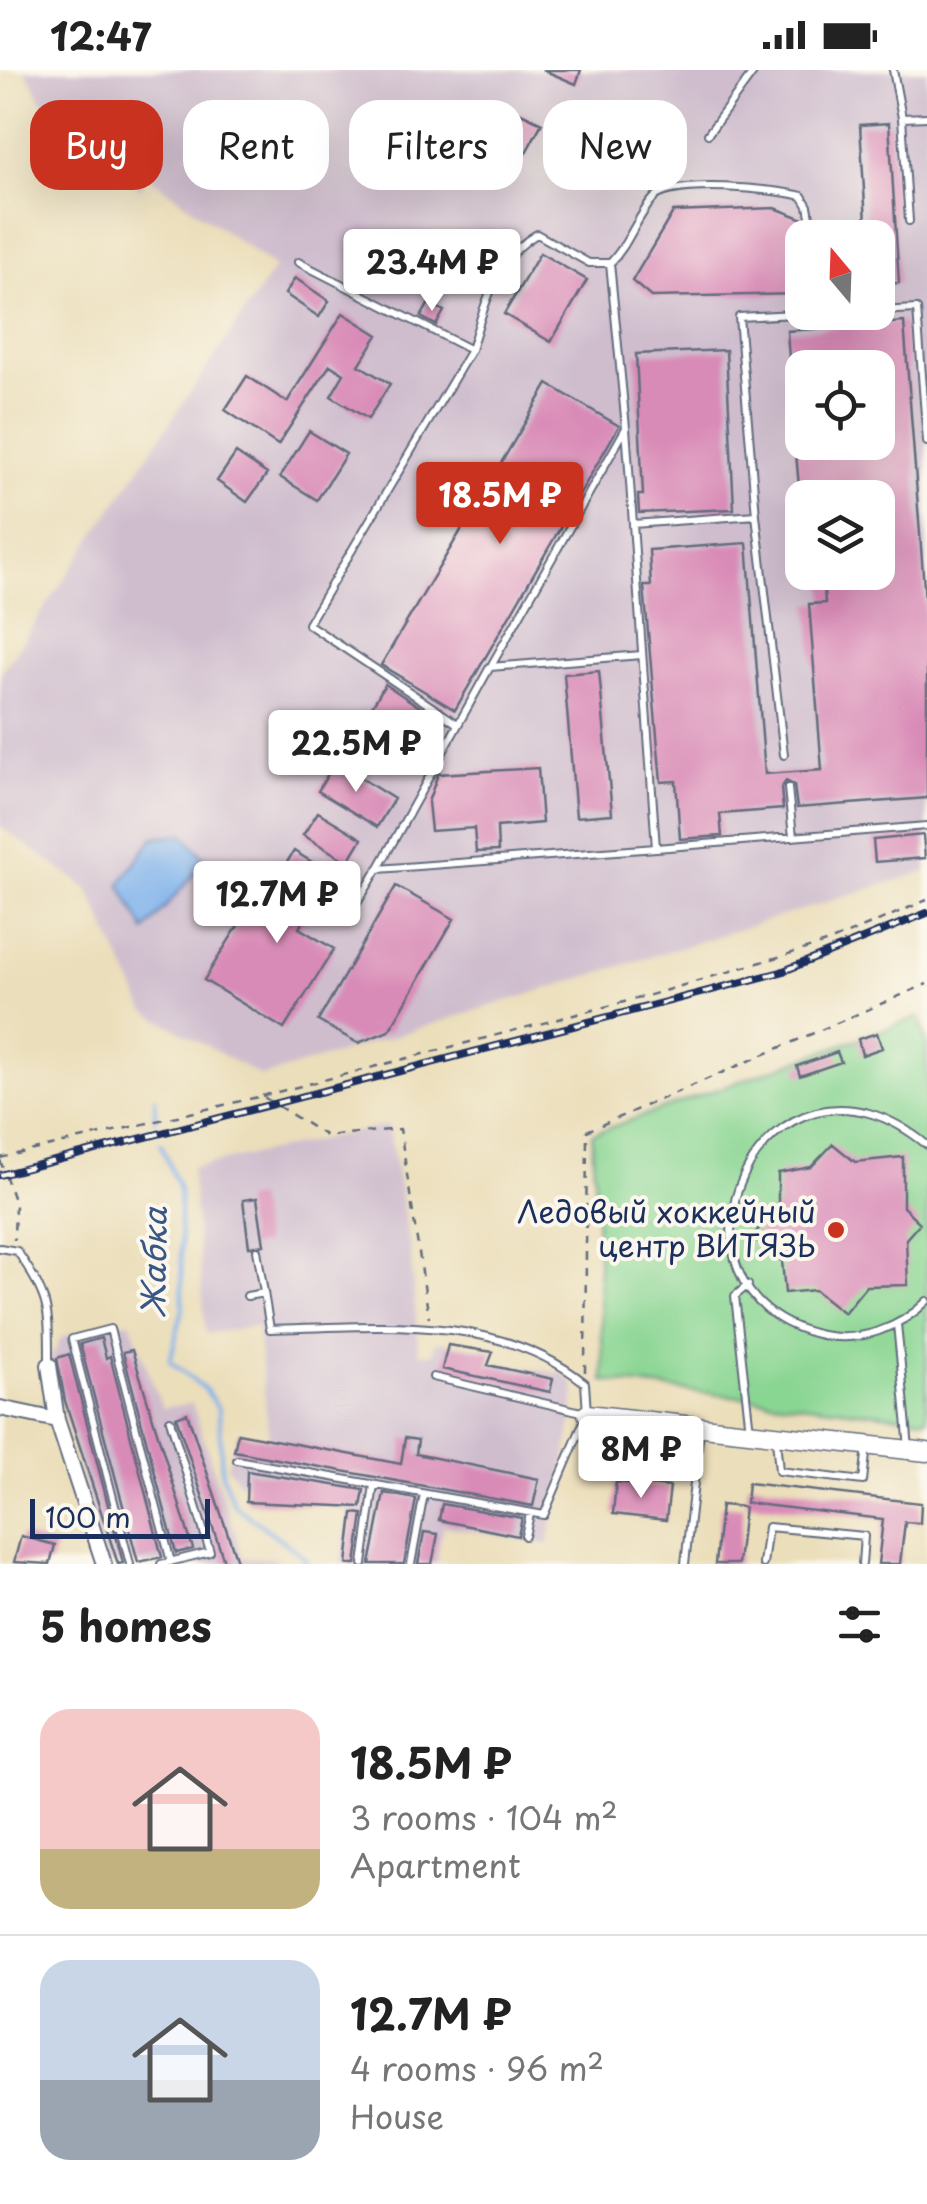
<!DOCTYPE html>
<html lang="en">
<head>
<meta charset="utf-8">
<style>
  :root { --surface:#fff; --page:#f6f6f6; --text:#222; --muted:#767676; --line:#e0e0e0; --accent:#c8321e }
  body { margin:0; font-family:"Playpen Sans",sans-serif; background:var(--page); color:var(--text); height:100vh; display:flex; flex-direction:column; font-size:38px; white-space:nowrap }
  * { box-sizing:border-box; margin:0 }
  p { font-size:32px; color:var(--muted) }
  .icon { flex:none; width:55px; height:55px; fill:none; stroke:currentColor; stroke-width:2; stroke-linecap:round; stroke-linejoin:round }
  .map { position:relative; height:1494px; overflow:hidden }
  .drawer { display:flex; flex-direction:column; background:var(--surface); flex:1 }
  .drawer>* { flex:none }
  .top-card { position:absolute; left:30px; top:30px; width:868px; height:90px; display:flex; gap:20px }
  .needle { width:65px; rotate:341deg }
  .controls { position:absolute; left:785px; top:150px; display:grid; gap:20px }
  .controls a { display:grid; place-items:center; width:110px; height:110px; border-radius:20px; background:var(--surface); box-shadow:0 10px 40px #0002; font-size:50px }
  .scale { position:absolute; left:30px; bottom:25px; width:180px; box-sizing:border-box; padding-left:10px; border:5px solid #1b2f5e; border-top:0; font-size:28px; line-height:35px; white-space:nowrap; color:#1b2f5e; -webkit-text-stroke:8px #fbf7ec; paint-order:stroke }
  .price { position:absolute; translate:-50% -85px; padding:0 22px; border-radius:10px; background:#fff; color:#222; font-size:32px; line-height:65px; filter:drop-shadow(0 2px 5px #0008) }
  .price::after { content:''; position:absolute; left:50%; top:60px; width:30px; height:22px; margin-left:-15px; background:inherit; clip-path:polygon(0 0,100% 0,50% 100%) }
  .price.selected { background:var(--accent); color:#fff }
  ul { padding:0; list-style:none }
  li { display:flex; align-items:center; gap:30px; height:250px; padding:0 40px }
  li+li { border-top:2px solid var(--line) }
  li span { display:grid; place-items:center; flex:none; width:280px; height:200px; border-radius:30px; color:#555 }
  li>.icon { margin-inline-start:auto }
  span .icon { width:120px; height:120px; fill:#fffc; stroke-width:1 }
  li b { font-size:42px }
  h2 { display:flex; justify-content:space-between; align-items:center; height:120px; padding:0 40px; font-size:42px }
  .chip { padding:0 35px; border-radius:30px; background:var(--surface); box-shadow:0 10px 40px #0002; font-size:35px; line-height:90px }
  .chip.selected { background:var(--accent); color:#fff }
  .status { display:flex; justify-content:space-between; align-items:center; height:70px; padding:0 50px; background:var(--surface); direction:ltr }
  .status svg { height:28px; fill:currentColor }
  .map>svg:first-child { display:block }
  .industrial { fill:#cfbdce; fill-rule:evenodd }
  .green { fill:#89d592; stroke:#528278; stroke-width:2.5 }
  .water { fill:#80b2ec; stroke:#4e70a5; stroke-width:2.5 }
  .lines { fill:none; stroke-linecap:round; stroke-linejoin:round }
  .stream { stroke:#80b2ec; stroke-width:4 }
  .building { fill:#d98bb7 }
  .service-casing { stroke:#646c7e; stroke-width:10 }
  .minor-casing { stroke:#646c7e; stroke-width:18 }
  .tertiary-casing { stroke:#646c7e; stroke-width:21 }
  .path { stroke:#646c7e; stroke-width:2.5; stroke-dasharray:8 8; stroke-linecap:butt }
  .service { stroke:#fff; stroke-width:6 }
  .minor { stroke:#fff; stroke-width:14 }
  .tertiary { stroke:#fff; stroke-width:18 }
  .rail-casing { stroke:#1b2f5e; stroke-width:8 }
  .rail { stroke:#fbf7ec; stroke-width:4; stroke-dasharray:11; stroke-linecap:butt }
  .poi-dot { fill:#c8321e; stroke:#fbf7ec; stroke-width:4 }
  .labels { text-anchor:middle; stroke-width:8; stroke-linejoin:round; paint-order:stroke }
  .poi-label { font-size:30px; fill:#1b2f5e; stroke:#fbf7ec; text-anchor:end }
  .water-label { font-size:32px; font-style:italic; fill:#395689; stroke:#fbf7ec }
</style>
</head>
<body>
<div class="status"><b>12:47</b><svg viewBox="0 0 49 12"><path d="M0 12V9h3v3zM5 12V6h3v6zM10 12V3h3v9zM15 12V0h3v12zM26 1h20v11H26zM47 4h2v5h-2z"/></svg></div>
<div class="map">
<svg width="927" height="1494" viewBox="0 0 927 1494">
  <rect width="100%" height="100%" fill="#fbf7ec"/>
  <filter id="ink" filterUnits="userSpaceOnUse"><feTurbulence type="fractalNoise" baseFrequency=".01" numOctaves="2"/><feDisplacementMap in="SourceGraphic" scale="20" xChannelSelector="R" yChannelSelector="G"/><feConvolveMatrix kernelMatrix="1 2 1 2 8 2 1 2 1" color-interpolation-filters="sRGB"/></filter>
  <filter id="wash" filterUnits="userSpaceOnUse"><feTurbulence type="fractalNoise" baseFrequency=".0048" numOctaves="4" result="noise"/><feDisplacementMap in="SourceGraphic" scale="40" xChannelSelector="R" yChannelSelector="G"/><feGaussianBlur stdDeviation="2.25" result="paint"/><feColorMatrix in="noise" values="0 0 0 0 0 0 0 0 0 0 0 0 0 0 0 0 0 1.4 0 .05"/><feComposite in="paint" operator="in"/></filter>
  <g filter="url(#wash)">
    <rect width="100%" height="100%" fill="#ebdeba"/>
    <path class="industrial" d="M 25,0 L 927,0 L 927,801 L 262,1007 L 145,941 L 88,819 L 0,756 L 0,605 L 275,197 L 145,104 L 142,120 L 55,54 ZM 802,168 L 878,168 L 878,242 L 802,242 ZM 802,298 L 878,298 L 878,372 L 802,372 ZM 802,428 L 878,428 L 878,502 L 802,502 Z
      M 388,1055 L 410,1178 L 419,1283 L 433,1284 L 436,1271 L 490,1280 L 489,1292 L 565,1304 L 575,1316 L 572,1354 L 548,1474 L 443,1456 L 436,1494 L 341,1494 L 349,1441 L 241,1414 L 227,1396 L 238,1363 L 269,1368 L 257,1256 L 206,1264 L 191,1098 Z
      M 130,1251 L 162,1338 L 192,1333 L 243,1488 L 275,1488 L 277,1494 L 105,1494 L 50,1289 L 62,1267 Z"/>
    <path class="green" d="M 919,947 L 927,974 L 927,1349 L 604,1311 L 592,1064 Z"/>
    <path class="water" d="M 183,764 L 206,790 L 145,861 L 120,814 L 154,767 Z"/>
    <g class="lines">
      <path class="stream" d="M 155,1050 L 155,1028
        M 161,1074 L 179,1119 L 183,1238 L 170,1291 L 206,1320 L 219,1340 L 222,1404 L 234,1435 L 303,1486 L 307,1494"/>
    </g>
    <g id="blocks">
      <path class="building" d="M 543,0 L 581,0 L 576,14 Z
        M 521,43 L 542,53 L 525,84 L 505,73 Z
        M 889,53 L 899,213 L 878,214 L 878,168 L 867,168 L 860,55 Z
        M 676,74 L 686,80 L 674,100 L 664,94 Z
        M 775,138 L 804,149 L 802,224 L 651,227 L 632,211 L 673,142 Z
        M 540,183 L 587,210 L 551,272 L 504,244 Z
        M 295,208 L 329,231 L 319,247 L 285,224 Z
        M 429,233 L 444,241 L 436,255 L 421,247 Z
        M 343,243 L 378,265 L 359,295 L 390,314 L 368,349 L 331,326 L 344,304 L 330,295 L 278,375 L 225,340 L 247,306 L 287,332 Z
        M 904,252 L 927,557 L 927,728 L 797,738 L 794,715 L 786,711 L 781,718 L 783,739 L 720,744 L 722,766 L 680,769 L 676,711 L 661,712 L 644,516 L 651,516 L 649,480 L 747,473 L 765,704 L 822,700 L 809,534 L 825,533 L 823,502 L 878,502 L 878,428 L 800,428 L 795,372 L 878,372 L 878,298 L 802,298 L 802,371 L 795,371 L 787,261 Z
        M 726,280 L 734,439 L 639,443 L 638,425 L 643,425 L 636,284 Z
        M 548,314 L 619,356 L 455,640 L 381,595 Z
        M 309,361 L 346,384 L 317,430 L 280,407 Z
        M 236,383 L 267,404 L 247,432 L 217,411 Z
        M 599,601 L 612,744 L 576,747 L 564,604 Z
        M 385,614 L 430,644 L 409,687 L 360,657 Z
        M 335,692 L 394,729 L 377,757 L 318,721 Z
        M 538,698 L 542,753 L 497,757 L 498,781 L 476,782 L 474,758 L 431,761 L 428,732 L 438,704 Z
        M 318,742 L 362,769 L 348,792 L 303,765 Z
        M 923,765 L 925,788 L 875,792 L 873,770 Z
        M 294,781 L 341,810 L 326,834 L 317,829 L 299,858 L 334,879 L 284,959 L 204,910 L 254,830 L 268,839 L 286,810 L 279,805 Z
        M 396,816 L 454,849 L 389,961 L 358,973 L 318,951 Z
        M 877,963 L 882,978 L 862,985 L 858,969 Z
        M 837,982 L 841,992 L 800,1006 L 797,996 Z
        M 833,1074 L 855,1092 L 903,1087 L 903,1137 L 920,1153 L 906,1169 L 908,1215 L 866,1216 L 844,1243 L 815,1220 L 785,1223 L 782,1191 L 752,1167 L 778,1135 L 778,1103 L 811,1097 Z
        M 257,1128 L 264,1175 L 249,1177 L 243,1130 Z
        M 101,1268 L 106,1288 L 110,1286 L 162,1487 L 138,1492 L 80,1274 Z
        M 448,1275 L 493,1282 L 488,1295 L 553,1309 L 550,1322 L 442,1299 Z
        M 132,1280 L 193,1479 L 176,1483 L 123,1282 Z
        M 69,1284 L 123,1493 L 118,1494 L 65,1331 L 57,1288 Z
        M 187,1343 L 238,1494 L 225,1494 L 176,1347 Z
        M 238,1363 L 401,1394 L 405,1368 L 418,1370 L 416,1384 L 539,1409 L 533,1436 L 234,1381 Z
        M 632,1363 L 674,1366 L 673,1381 L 630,1377 Z
        M 247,1401 L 364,1420 L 361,1437 L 246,1432 Z
        M 616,1412 L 670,1417 L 666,1450 L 613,1444 Z
        M 748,1413 L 921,1433 L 920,1453 L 905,1452 L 900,1494 L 878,1494 L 883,1449 L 746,1433 Z
        M 384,1423 L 416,1429 L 404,1494 L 370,1494 Z
        M 442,1434 L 522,1448 L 518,1466 L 439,1450 Z
        M 721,1435 L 744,1437 L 738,1494 L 715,1494 Z
        M 353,1443 L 363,1444 L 356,1494 L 347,1494 Z
        M 424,1462 L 438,1464 L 432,1494 L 418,1494 Z
        M 21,1466 L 55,1475 L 50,1494 L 14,1492 Z"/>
    </g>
  </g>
  <g filter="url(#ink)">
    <use href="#blocks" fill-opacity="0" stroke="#646c7e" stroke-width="2.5"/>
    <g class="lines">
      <defs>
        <path id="service" d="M 893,0 L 902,48
          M 708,64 L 755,0
          M 909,151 L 902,48 L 927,47
          M 298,192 L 471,280 L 308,554 L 456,653
          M 610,193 L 626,358
          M 878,241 L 917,239 L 927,372
          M 471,280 C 483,239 496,187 537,164 L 589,193 L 610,193 C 629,175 636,147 654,128 C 672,109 777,119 802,126 L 808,136 L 814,168
          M 756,445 L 739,247 L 834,242
          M 642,585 L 490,597 L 378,799 L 656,778
          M 491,596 L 626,358 L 633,454
          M 784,685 L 756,445 L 633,454 L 656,778 L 927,756
          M 788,718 L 793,767
          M 356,835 L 378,799
          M 927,1075 C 763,940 639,1225 822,1265 C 860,1273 900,1258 927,1231
          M 0,1178 L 17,1181 C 50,1229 49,1238 49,1294
          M 748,1215 L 735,1226 L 750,1361
          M 247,1226 L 264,1223
          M 897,1254 L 909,1378
          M 433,1307 L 586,1343
          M 776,1369 L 779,1401 L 863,1411 L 867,1376
          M 237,1390 L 544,1445 L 587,1344 L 585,1313 C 496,1242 377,1256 270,1259 L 257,1180
          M 525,1466 L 530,1444
          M 130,1494 L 72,1269 L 110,1259 L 171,1492
          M 161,1494 L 210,1482 L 170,1350
          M 363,1494 L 374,1415
          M 411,1494 L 424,1424
          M 685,1494 L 700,1359
          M 763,1494 L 768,1457 L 864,1466 L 862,1494"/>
        <path id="minor" d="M 49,1295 L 57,1350 L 104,1494
          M 0,1338 L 57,1350"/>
        <path id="tertiary" d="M 587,1344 L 927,1382"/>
      </defs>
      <use href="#service" class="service-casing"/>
      <use href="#minor" class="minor-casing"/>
      <use href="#tertiary" class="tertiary-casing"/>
      <path class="path" d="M 262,1026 L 647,926 L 829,872 L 927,830
        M 0,1088 L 262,1026 L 326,1066 L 400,1059 L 429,1248
        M 0,1090 L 15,1133 L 14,1170
        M 585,1302 L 587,1061 L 927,914"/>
      <use href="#service" class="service"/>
      <use href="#minor" class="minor"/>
      <use href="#tertiary" class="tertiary"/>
      <defs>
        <path id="rail" d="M 0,1105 L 781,902 L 927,843"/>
      </defs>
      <use href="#rail" class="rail-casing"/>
      <use href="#rail" class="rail"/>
    </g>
  </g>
  <circle class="poi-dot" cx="836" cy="1160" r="10"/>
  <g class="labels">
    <g class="poi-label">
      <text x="816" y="1153">Ледовый хоккейный<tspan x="816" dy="34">центр ВИТЯЗЬ</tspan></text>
    </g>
    <g class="water-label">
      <text transform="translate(155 1192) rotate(-89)" y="11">Жабка</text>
    </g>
  </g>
</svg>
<div class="controls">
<a><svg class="needle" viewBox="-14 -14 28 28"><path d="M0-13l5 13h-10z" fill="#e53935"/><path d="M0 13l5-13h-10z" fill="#767676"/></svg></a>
<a><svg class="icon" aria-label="locate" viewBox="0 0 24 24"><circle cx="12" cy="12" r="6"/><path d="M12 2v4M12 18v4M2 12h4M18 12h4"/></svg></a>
<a><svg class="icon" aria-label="layers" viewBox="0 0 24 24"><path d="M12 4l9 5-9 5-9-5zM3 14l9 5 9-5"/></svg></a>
</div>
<div class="scale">100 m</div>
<b class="price" style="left:432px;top:244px">23.4M ₽</b>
<b class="price selected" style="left:500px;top:477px">18.5M ₽</b>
<b class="price" style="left:356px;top:725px">22.5M ₽</b>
<b class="price" style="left:277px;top:876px">12.7M ₽</b>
<b class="price" style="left:641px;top:1431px">8M ₽</b>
<div class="top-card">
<a class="chip selected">Buy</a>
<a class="chip">Rent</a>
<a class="chip">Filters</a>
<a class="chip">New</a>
</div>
</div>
<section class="drawer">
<h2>5 homes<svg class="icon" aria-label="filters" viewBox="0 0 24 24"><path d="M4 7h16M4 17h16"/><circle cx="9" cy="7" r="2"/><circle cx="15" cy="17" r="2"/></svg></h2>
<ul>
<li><span style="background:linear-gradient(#f6c9c9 70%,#c2b280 0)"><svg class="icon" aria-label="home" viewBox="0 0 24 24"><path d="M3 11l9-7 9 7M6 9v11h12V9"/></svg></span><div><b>18.5M ₽</b><p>3 rooms · 104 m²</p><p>Apartment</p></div></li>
<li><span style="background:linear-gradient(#c9d6e8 60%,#9aa5b1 0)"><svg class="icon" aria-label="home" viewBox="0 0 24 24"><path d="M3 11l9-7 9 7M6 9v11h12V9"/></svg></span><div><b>12.7M ₽</b><p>4 rooms · 96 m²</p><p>House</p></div></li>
</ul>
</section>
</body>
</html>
